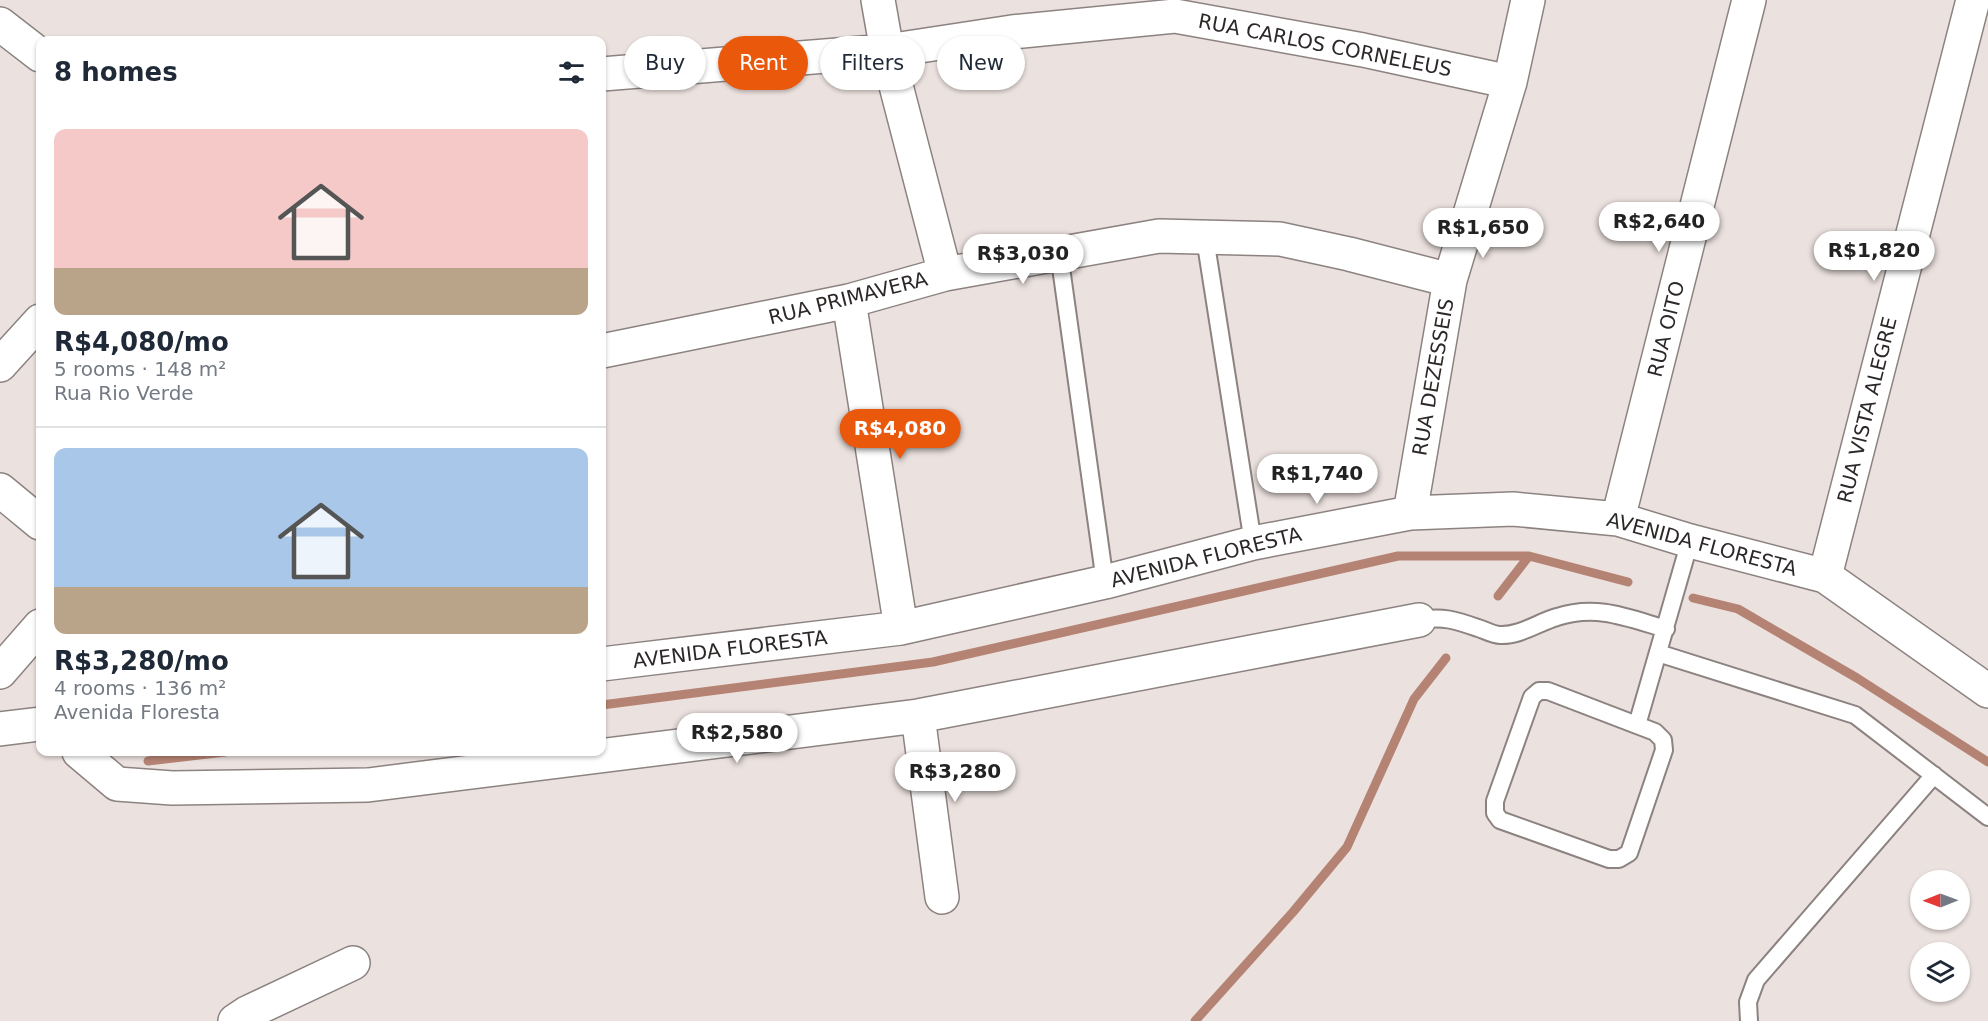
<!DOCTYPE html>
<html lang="en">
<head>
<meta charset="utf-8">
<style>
  :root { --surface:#fff; --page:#f6f6f7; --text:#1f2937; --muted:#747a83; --line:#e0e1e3; --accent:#ea580c }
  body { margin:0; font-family:"DejaVu Sans",sans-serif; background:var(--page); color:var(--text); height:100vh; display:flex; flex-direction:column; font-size:22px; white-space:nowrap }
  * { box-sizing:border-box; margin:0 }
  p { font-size:20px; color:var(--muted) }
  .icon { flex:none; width:33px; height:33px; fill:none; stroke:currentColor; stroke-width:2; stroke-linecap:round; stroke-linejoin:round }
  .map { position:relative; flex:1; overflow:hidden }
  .drawer { position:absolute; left:36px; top:36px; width:570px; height:720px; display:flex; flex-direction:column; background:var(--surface); border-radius:12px; box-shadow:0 2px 4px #0004 }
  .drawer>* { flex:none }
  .guide { position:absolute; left:624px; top:36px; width:570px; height:54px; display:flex; gap:12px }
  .needle { width:39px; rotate:269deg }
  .tools { position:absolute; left:1910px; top:870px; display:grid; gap:12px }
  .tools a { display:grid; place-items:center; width:60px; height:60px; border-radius:50%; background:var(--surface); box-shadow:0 2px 4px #0004; font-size:30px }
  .price { position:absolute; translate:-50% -51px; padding:0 14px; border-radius:21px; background:#fff; color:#222; font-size:20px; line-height:39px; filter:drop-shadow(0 2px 3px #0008) }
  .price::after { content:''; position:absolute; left:50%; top:36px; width:18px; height:14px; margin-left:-9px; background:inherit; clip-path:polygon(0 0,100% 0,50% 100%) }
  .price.current { background:var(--accent); color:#fff }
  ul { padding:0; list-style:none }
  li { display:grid; align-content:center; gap:12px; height:318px; padding:0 18px }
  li+li { border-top:2px solid var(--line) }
  li span { display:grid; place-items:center; height:186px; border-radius:12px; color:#555 }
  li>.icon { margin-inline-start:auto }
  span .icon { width:108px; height:108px; fill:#fffc; stroke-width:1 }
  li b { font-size:26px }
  h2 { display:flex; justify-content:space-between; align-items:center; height:72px; padding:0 18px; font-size:26px }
  .chip { padding:0 21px; border-radius:27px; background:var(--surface); box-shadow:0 2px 4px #0004; font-size:21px; line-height:54px }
  .chip.current { background:var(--accent); color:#fff }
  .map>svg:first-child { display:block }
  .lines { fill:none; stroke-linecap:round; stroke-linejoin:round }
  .stream { stroke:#b58373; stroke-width:9 }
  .lane-casing { stroke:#8c8380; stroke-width:20 }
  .street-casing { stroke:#8c8380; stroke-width:36 }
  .lane { stroke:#fff; stroke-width:16 }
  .street { stroke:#fff; stroke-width:33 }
  .labels { text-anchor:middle; stroke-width:4.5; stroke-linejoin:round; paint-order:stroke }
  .street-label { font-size:20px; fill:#2c2827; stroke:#fff }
</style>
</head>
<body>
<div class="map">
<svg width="1988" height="1021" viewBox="0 0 1988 1021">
  <rect width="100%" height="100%" fill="#ebe1de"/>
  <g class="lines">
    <path class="stream" d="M 1498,596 L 1529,556
      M 1693,598 L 1738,609 L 1857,678 L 1988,762
      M 602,705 L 933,662 L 1398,556 L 1529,556 L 1628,582
      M 148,761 L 225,752
      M 1195,1021 L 1293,912 L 1347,847 L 1414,699 L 1446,658"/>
    <defs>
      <path id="lane" d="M 1205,238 L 1253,543
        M 1059,253 L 1105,582
        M 1419,620 C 1443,616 1455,620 1478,628 C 1485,630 1493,635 1500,635 C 1520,636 1539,622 1557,617 C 1597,604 1628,618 1666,629
        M 1658,653 L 1855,715 L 1988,817
        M 1539,691 L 1548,691 L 1655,732 L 1663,740 L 1664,750 L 1629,853 L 1619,859 L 1609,859 L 1500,820 L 1495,813 L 1495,801 L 1532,697 Z
        M 1637,725 L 1690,541
        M 1749,1021 L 1748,1002 L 1756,980 L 1934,775"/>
      <path id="street" d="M 878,0 L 887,51 L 945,274
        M 0,24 L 40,55
        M 602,74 L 887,51 L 1012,32 L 1175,16 L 1363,50 L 1510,82
        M 849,301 L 901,628
        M 602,351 L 849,301 L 945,274 L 1159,236 L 1280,239 L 1349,254 L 1450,280
        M 0,365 L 40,321
        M 0,490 L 40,523
        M 1410,513 L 1450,280 L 1510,82 L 1528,0
        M 1618,519 L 1749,0
        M 1825,576 L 1973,0
        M 602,664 L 901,628 L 1105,582 L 1253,543 L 1410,513 L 1513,509 L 1618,519 L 1690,541 L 1825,576 L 1988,691
        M 0,672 L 40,626
        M 918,716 L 942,897
        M 0,729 L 40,724
        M 79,752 L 117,784 L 172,788 L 368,785 L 918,716 L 1419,620
        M 235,1021 L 247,1013 L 353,963"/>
    </defs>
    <use href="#lane" class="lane-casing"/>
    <use href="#street" class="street-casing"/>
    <use href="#lane" class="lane"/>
    <use href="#street" class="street"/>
  </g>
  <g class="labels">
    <g class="street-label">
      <text transform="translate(1325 45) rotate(11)" y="7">RUA CARLOS CORNELEUS</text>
      <text transform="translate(848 298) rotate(-14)" y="7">RUA PRIMAVERA</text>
      <text transform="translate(1666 329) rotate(-76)" y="7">RUA OITO</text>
      <text transform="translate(1433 377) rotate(-80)" y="7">RUA DEZESSEIS</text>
      <text transform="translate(1867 410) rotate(-76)" y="7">RUA VISTA ALEGRE</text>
      <text transform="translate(1702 544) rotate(15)" y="7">AVENIDA FLORESTA</text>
      <text transform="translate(1206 557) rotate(-14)" y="7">AVENIDA FLORESTA</text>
      <text transform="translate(730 649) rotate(-7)" y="7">AVENIDA FLORESTA</text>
    </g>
  </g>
</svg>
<div class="tools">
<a><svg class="needle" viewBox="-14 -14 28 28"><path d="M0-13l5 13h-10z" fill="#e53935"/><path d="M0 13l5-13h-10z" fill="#747a83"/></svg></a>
<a><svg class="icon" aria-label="layers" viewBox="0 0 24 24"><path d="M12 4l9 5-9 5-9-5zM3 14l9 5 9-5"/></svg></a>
</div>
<b class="price" style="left:1659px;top:253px">R$2,640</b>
<b class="price" style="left:1483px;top:259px">R$1,650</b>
<b class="price" style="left:1874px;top:282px">R$1,820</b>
<b class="price" style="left:1023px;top:285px">R$3,030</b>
<b class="price current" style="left:900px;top:460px">R$4,080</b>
<b class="price" style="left:1317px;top:505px">R$1,740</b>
<b class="price" style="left:737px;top:764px">R$2,580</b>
<b class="price" style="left:955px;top:803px">R$3,280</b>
<div class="guide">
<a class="chip">Buy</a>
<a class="chip current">Rent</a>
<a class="chip">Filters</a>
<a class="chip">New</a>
</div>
<section class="drawer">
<h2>8 homes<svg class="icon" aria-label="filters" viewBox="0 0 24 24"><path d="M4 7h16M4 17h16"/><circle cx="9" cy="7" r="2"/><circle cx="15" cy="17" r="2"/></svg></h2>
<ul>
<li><span style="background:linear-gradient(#f6c9c9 75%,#b9a48a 0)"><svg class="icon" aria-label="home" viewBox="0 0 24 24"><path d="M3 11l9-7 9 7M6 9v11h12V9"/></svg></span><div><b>R$4,080/mo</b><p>5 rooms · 148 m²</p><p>Rua Rio Verde</p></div></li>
<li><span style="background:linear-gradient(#a9c7e8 75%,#b9a48a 0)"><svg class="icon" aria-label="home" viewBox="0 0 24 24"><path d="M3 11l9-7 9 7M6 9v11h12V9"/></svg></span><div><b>R$3,280/mo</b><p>4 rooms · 136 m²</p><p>Avenida Floresta</p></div></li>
</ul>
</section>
</div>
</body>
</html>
